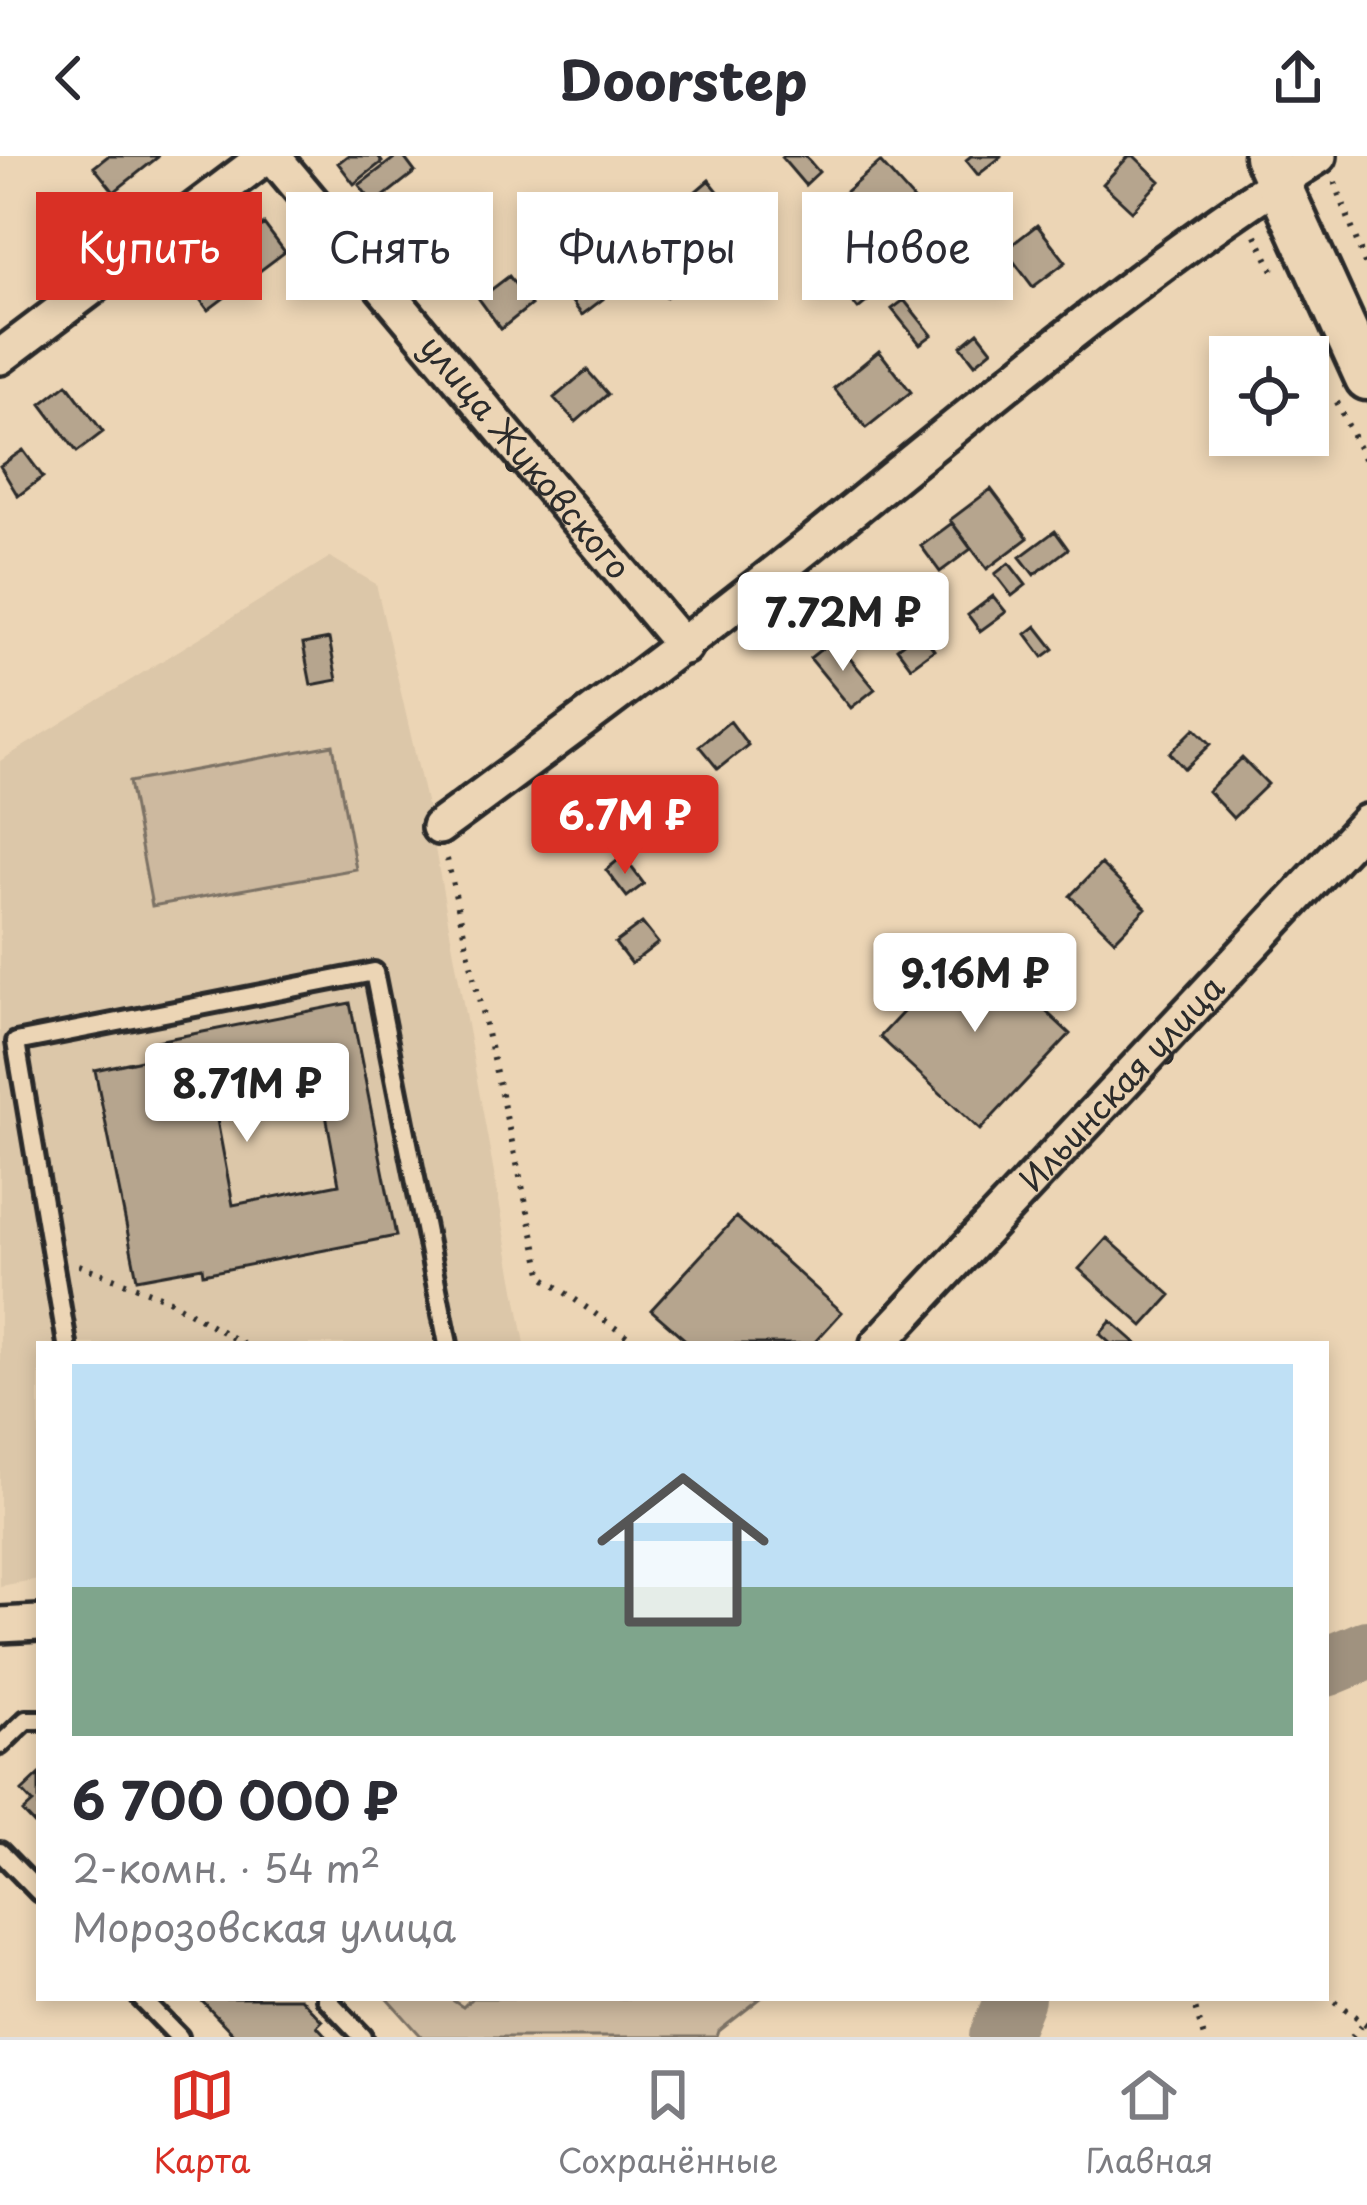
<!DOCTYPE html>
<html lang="ru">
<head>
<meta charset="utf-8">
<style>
  :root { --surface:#fff; --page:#f7f7f7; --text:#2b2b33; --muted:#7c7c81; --line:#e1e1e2; --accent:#d93025 }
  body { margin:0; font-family:"Playpen Sans",sans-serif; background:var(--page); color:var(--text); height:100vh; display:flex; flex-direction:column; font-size:45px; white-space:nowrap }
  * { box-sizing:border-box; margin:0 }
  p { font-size:39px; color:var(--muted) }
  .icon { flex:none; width:66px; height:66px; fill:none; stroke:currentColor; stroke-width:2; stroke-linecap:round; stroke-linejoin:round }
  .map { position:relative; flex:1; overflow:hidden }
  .sheet { position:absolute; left:36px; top:1185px; width:1293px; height:660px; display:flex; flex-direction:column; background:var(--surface); border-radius:0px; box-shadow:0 6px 18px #0003 }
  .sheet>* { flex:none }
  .guide { position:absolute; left:36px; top:36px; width:1296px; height:108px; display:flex; gap:24px }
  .fabs { position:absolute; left:1209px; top:180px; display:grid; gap:24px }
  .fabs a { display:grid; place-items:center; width:120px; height:120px; border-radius:0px; background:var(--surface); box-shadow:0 6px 18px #0003; font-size:60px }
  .price { position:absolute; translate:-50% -102px; padding:0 27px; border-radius:12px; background:#fff; color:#222; font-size:39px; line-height:78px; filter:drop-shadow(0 3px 6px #0008) }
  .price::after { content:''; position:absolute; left:50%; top:72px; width:36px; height:27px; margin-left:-18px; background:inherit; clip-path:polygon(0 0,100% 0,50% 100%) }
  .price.on { background:var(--accent); color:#fff }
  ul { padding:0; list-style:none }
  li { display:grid; align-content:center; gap:24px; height:636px; padding:0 36px }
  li+li { border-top:3px solid var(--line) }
  li span { display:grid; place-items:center; height:372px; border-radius:0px; color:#555 }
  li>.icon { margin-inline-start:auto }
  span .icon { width:216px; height:216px; fill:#fffc; stroke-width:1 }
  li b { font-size:51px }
  .pill { padding:0 42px; border-radius:0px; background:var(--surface); box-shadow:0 6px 18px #0003; font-size:42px; line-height:108px }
  .pill.on { background:var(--accent); color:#fff }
  header { display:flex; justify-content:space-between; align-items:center; height:156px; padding:0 36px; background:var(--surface); font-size:54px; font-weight:700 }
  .tab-bar { display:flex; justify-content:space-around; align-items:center; height:168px; border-top:3px solid var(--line); background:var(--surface); font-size:33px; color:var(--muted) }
  .tab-bar a { display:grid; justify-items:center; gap:6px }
  .tab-bar .on { color:var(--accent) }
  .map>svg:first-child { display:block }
  .built { fill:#dcc7a9 }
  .green { fill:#cdb99f; stroke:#7c7265; stroke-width:3 }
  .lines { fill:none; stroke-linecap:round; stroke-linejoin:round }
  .river { stroke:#a0927f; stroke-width:60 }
  .building { fill:#b6a58e; stroke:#2b2b2b; stroke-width:3; fill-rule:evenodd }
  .service-casing { stroke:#2b2b2b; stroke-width:26 }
  .minor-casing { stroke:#2b2b2b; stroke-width:42 }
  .tertiary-casing { stroke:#2b2b2b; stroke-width:51 }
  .path { stroke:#2b2b2b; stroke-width:6; stroke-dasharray:3 9; stroke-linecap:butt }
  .service { stroke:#ecd5b5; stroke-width:16 }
  .minor { stroke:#ecd5b5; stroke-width:33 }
  .tertiary { stroke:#ecd5b5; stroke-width:42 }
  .labels { text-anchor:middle; stroke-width:10; stroke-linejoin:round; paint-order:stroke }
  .street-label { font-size:33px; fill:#2b2b2b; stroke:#ecd5b5 }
</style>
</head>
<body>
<header><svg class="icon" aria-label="back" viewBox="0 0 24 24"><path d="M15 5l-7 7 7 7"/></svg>Doorstep<svg class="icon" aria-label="share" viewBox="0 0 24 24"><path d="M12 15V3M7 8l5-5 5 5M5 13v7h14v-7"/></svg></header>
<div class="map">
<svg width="1367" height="1881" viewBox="0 0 1367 1881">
  <rect width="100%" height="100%" fill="#ecd5b5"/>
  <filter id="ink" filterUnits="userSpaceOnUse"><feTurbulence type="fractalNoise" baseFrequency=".00833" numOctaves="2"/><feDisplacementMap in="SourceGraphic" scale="24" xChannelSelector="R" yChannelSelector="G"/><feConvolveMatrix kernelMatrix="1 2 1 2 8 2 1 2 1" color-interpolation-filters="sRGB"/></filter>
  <g filter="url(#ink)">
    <path class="built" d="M 330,401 L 376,428 L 428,654 L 525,1188 L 39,1188 L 39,1423 L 0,1430 L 0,605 Z"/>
    <path class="green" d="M 333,589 L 356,713 L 152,750 L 129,626 Z
      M 387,1842 L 449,1842 L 463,1851 L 472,1842 L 761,1842 L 719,1875 L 717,1881 L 422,1881 Z"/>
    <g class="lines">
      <path class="river" d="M 1326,1511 L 1367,1494
        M 999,1881 L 1015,1842"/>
    </g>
    <path class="building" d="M 108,0 L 158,0 L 158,1 L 114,36 L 94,11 Z
      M 347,0 L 378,0 L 382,6 L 354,28 L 338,7 Z
      M 397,0 L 403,0 L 415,16 L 374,48 L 359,29 Z
      M 784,0 L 805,0 L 819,16 L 805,29 L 782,2 Z
      M 971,0 L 1001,0 L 1001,1 L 978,19 L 966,4 Z
      M 1129,0 L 1134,0 L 1160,25 L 1132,55 L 1103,28 Z
      M 880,6 L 915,45 L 877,78 L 842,39 Z
      M 709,24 L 721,39 L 687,66 L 676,52 Z
      M 264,68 L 285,96 L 208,154 L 187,126 Z
      M 1037,69 L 1066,106 L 1033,131 L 1005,94 Z
      M 457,90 L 467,102 L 447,118 L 437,105 Z
      M 662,96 L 685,126 L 666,141 L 643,111 Z
      M 534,99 L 555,125 L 538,139 L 517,112 Z
      M 855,116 L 874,140 L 858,153 L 839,129 Z
      M 509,120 L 531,149 L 501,173 L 479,143 Z
      M 593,129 L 603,143 L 582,159 L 572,146 Z
      M 904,144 L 932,179 L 920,188 L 892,153 Z
      M 978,176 L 992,194 L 975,208 L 961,190 Z
      M 879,195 L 911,236 L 866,272 L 834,232 Z
      M 587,214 L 608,238 L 576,266 L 554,242 Z
      M 67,228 L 103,276 L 77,296 L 41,248 Z
      M 23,294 L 43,321 L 18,340 L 0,310 Z
      M 991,333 L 1028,382 L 987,413 L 950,364 Z
      M 952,367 L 971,393 L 940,416 L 921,390 Z
      M 1055,375 L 1068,393 L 1034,419 L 1020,401 Z
      M 1009,407 L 1026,429 L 1012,440 L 995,418 Z
      M 881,413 L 897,434 L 873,452 L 857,431 Z
      M 993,440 L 1006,456 L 980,475 L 968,459 Z
      M 1036,470 L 1054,493 L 1043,501 L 1026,478 Z
      M 920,474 L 934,494 L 911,511 L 897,492 Z
      M 329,483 L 337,524 L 311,529 L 303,488 Z
      M 834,483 L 875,533 L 851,552 L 810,502 Z
      M 730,565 L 748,589 L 718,613 L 699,590 Z
      M 1195,572 L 1211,588 L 1185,613 L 1170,597 Z
      M 1242,602 L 1268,628 L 1233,662 L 1208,635 Z
      M 623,700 L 644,728 L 627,741 L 606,714 Z
      M 1101,708 L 1146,752 L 1115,784 L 1070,740 Z
      M 642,767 L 658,787 L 631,808 L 615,787 Z
      M 970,784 L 1070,878 L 980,974 L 880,881 Z
      M 350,847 L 396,1080 L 203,1118 L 202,1111 L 137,1123 L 95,914 L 160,900 L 157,885 ZM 318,916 L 339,1028 L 233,1049 L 212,937 Z
      M 736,1061 L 842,1156 L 813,1188 L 690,1188 L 651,1154 Z
      M 1107,1082 L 1171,1139 L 1143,1170 L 1079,1113 Z
      M 1111,1165 L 1137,1188 L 1111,1188 L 1100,1178 Z
      M 39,1619 L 39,1673 L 23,1656 L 33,1647 L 22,1635 Z
      M 199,1842 L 300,1842 L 322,1865 L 317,1870 L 327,1881 L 236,1881 Z"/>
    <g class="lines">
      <defs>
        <path id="service" d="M 67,1188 L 16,886 L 374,816 L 448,1188
          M 0,1589 L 26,1564 L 39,1564
          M 0,1696 L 39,1736
          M 141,1842 L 179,1881
          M 326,1842 L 363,1881"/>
        <g id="minor">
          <path id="s1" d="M 273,0 L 684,491"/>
          <path d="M 0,201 L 266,0"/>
          <path d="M 439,671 C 572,573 704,475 832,371 C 990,243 1147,108 1319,0"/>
          <path id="s2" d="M 878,1188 L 1367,666"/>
          <path d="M 0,1469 L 39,1467"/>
        </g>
        <path id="tertiary" d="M 1266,0 L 1367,222"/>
      </defs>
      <use href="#service" class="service-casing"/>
      <use href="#minor" class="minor-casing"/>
      <use href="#tertiary" class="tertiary-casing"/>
      <path class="path" d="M 1335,26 L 1367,113
        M 1256,79 L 1276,121
        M 1337,246 L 1367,309
        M 447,703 L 543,1121 L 638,1188
        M 79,1109 L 165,1142 L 243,1188
        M 1326,1838 L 1367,1869
        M 1192,1842 L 1204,1881
        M 1352,1881 L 1367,1863"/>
      <use href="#service" class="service"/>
      <use href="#minor" class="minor"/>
      <use href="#tertiary" class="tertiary"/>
    </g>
  </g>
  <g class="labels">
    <g class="street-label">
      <text dy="12" stroke="none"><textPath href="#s1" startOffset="393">улица Жуковского</textPath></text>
      <text dy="12" stroke="none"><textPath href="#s2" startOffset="357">Ильинская улица</textPath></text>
    </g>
  </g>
</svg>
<div class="fabs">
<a><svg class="icon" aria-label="locate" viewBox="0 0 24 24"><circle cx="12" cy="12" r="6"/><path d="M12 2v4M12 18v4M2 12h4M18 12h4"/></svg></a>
</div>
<b class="price" style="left:843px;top:518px">7.72M ₽</b>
<b class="price on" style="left:625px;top:721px">6.7M ₽</b>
<b class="price" style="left:975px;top:879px">9.16M ₽</b>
<b class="price" style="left:247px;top:989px">8.71M ₽</b>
<div class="guide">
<a class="pill on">Купить</a>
<a class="pill">Снять</a>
<a class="pill">Фильтры</a>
<a class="pill">Новое</a>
</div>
<section class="sheet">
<ul>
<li><span style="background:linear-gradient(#bfe0f5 60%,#7fa58c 0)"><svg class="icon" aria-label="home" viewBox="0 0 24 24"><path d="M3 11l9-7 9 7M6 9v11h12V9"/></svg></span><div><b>6 700 000 ₽</b><p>2-комн. · 54 m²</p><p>Морозовская улица</p></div></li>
</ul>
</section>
</div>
<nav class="tab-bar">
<a class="on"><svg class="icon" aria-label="map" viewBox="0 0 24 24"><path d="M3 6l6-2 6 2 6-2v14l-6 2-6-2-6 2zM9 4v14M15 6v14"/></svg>Карта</a>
<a><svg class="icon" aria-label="saved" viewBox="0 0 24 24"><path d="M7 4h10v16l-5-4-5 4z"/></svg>Сохранённые</a>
<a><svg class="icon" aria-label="home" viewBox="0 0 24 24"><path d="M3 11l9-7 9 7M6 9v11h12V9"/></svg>Главная</a>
</nav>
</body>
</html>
